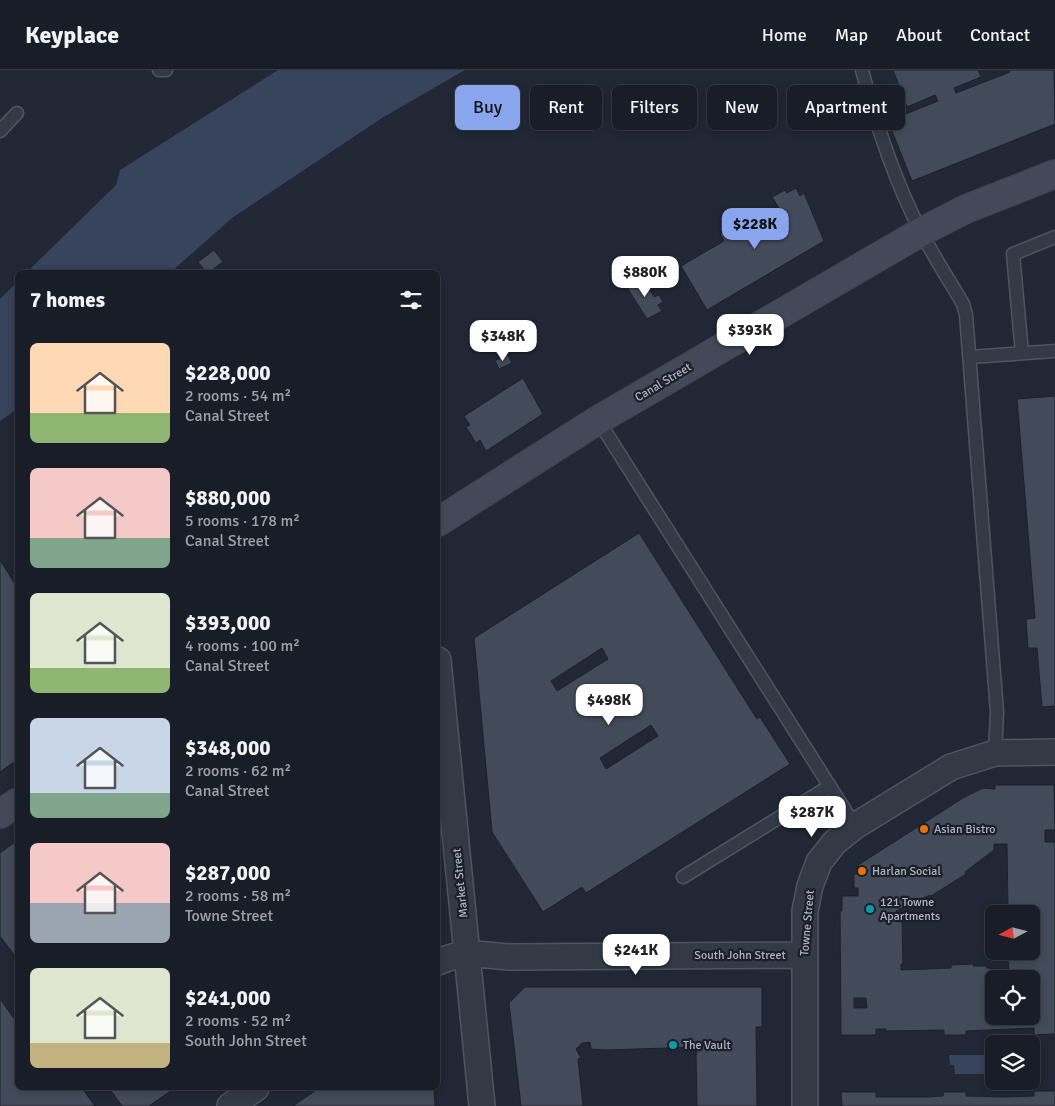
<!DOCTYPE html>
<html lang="en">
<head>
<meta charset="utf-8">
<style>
  :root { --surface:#191d27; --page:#22262f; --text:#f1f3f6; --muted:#9fa2a7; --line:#373b44; --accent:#88a5ed }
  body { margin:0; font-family:Signika,sans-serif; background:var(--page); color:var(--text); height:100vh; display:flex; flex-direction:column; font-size:19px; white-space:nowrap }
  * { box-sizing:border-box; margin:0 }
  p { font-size:16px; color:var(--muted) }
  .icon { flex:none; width:28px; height:28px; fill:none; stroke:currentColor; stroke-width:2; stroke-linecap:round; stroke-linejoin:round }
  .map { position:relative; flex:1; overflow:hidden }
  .side { position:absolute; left:15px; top:200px; width:425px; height:820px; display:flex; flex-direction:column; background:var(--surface); border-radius:8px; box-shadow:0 2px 8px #0003,0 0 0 1px var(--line) }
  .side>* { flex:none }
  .hud { position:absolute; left:455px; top:15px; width:475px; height:45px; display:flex; gap:10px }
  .needle { width:32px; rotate:263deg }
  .buttons { position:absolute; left:985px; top:835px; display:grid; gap:10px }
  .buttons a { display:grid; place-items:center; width:55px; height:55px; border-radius:8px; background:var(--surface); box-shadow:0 2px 8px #0003,0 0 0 1px var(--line); font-size:25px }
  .price { position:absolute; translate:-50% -42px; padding:0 11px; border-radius:10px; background:#fff; color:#222; font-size:16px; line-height:32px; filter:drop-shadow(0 1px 2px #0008) }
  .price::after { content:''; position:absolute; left:50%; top:30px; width:15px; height:11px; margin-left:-8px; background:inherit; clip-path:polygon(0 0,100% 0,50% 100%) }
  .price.on { background:var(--accent); color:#111 }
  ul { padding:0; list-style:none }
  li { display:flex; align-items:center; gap:15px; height:125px; padding:0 15px }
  li span { display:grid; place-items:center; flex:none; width:140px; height:100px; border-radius:8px; color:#555 }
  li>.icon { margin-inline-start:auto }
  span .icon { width:60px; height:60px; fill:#fffc; stroke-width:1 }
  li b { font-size:21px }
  h2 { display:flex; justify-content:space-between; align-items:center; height:60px; padding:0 15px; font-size:21px }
  .tag { padding:0 18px; border-radius:8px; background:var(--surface); box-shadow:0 2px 8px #0003,0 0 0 1px var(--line); font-size:18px; line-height:45px }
  .tag.on { background:var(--accent); color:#111 }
  header { display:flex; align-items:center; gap:30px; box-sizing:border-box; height:70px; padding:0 25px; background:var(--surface); border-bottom:1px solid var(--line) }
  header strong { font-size:24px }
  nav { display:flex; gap:28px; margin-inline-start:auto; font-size:18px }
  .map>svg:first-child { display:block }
  .water { fill:#38435c }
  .building { fill:#434a59; stroke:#1c212b; fill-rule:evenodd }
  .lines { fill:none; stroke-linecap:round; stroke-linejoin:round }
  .lane-casing { stroke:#4f5460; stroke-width:15 }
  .street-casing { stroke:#4f5460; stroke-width:28 }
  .secondary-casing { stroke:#3e434e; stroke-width:30 }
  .lane { stroke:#343a45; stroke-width:12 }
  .street { stroke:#343a45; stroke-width:25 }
  .secondary { stroke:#434958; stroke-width:28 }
  .food-dot { fill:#e8710a; stroke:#1a1f29; stroke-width:2 }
  .culture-dot { fill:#0f9aa8; stroke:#1a1f29; stroke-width:2 }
  .labels { text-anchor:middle; stroke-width:4.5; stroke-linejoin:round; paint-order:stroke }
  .street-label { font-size:12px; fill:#afb4c2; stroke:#1a1f29 }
  .poi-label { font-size:12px; fill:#afb4c2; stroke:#1a1f29; text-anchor:start }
</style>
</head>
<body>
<header>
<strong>Keyplace</strong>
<nav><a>Home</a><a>Map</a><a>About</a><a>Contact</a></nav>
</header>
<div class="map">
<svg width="1055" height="1036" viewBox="0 0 1055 1036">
  <rect width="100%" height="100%" fill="#212734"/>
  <path class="water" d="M 278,0 L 465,0 L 382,48 L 232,148 L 171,202 L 27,202 L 116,115 L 120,100 Z
    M 17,212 L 17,339 L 0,351 L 0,229 Z
    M 994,978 L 994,1004 L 955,1004 L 954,995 L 950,995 L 949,985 L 984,985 L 984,979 Z"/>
  <path class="building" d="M 893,0 L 978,0 L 981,7 L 954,18 L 956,23 L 1010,2 L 1009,0 L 1054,0 L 1055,54 L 912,111 L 888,51 L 938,31 L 935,25 L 907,37 Z
    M 796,118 L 800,126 L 804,123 L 824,171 L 707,240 L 681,196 L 724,171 L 720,164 L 733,156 L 737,163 L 779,138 L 772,127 L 785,120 L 787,123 Z
    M 214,180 L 223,192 L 209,202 L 206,202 L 198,192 Z
    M 639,207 L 641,210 L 643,208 L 654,227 L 659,225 L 663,232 L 658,235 L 662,241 L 647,249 L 628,219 L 629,216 L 636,212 L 634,209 Z
    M 507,284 L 512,293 L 499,299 L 495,291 Z
    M 523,308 L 543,344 L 486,381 L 480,370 L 476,373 L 466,357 L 470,355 L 464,346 Z
    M 1055,326 L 1055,636 L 1042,637 L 1037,578 L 1028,578 L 1026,549 L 1035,548 L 1017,329 Z
    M 639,463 L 757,649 L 760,647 L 790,694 L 586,823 L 582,817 L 543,842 L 492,762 L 474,568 ZM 602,578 L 608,589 L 557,621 L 551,611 ZM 651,655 L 658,666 L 606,699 L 600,688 Z
    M 0,490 L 18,519 L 18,689 L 0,702 Z
    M 995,715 L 1054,715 L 1055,760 L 1045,760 L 1045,772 L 1055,772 L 1055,964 L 1034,965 L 1034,958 L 966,961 L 966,965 L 944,965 L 944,960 L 886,961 L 886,959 L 876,959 L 876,965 L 841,965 L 840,841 L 842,841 L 842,826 L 858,826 L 858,818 L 854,818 L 854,804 L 858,804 L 858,795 L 963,728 L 983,718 L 995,719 ZM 994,774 L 1007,774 L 1008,844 L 1031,844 L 1031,881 L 1007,881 L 1009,900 L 987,898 L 987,896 L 973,896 L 974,894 L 951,895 L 951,898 L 901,900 L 901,894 L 903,894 L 902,848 L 896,848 L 896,841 L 930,825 L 931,826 L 966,804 L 965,802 L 994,780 ZM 994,909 L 1031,909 L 1031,946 L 994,946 ZM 854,928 L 866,928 L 867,938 L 854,938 Z
    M 18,770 L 18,890 L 0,866 L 0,783 Z
    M 525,917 L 762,917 L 762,957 L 756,957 L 757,1036 L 697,1036 L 696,983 L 697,983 L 697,977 L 605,980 L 591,979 L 590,972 L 582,973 L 576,979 L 581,988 L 578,989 L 583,1036 L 521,1036 L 509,933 Z
    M 0,929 L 18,954 L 18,1018 L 82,1018 L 95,1036 L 0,1036 Z
    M 109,1018 L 175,1018 L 149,1036 L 122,1036 Z
    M 319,1018 L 434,1018 L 435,1036 L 293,1036 Z
    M 1034,1021 L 1055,1021 L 1055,1036 L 842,1036 L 841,1022 L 876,1022 L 876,1027 L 928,1027 L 943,1026 L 944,1022 L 966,1022 L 966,1026 L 1006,1027 L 1034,1026 Z"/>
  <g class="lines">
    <defs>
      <path id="lane" d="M 159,0 L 166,0
        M 862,0 C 876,55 895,111 921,162 C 934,187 949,210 963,234 L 966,245 L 997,642 L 995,683
        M 0,61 L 17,43
        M 1022,283 L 1013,184 L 1055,167
        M 970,287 L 1055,281
        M 598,350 L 855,756
        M 683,807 L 830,716"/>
      <path id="street" d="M 438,590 L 482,1036
        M 438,892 C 471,878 479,886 512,887 L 804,885
        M 230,1036 L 256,1018
        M 805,1036 L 805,841 L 810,816 L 819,792 L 835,772 L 855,756 L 951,697 L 995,683 L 1055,682"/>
      <path id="secondary" d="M 438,452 L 598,350 L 921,162 L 966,139 L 1055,104
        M 0,744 L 18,732"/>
    </defs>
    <use href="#lane" class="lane-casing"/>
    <use href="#street" class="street-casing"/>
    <use href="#secondary" class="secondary-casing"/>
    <use href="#lane" class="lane"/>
    <use href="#street" class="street"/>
    <use href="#secondary" class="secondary"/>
  </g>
  <g class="food-dot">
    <circle cx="924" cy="759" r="5"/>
    <circle cx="862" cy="801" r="5"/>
  </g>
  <g class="culture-dot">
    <circle cx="870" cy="839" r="5"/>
    <circle cx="673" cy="975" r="5"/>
  </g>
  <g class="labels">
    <g class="street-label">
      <text transform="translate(663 312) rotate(-31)" y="4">Canal Street</text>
      <text transform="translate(460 813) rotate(-96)" y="4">Market Street</text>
      <text transform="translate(807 853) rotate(-85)" y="4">Towne Street</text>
      <text x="740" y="889">South John Street</text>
    </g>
    <g class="poi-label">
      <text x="934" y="763">Asian Bistro</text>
      <text x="872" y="805">Harlan Social</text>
      <text x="880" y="836">121 Towne<tspan x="880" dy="14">Apartments</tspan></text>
      <text x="683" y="979">The Vault</text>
    </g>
  </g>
</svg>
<div class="buttons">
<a><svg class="needle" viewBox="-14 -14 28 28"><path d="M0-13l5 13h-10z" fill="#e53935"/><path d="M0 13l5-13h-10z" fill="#9fa2a7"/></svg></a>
<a><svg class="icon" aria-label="locate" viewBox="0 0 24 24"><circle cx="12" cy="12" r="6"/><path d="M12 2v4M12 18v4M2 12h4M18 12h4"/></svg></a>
<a><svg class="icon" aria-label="layers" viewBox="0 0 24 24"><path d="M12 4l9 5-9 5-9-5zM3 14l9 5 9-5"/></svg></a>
</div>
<b class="price on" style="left:755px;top:180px">$228K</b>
<b class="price" style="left:645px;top:228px">$880K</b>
<b class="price" style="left:750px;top:286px">$393K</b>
<b class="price" style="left:503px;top:292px">$348K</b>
<b class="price" style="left:609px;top:656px">$498K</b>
<b class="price" style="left:812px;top:768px">$287K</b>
<b class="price" style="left:636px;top:906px">$241K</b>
<div class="hud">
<a class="tag on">Buy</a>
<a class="tag">Rent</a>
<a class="tag">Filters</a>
<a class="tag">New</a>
<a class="tag">Apartment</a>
</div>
<section class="side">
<h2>7 homes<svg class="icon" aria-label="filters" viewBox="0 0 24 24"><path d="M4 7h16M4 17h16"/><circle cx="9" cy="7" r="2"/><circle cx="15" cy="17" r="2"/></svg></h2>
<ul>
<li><span style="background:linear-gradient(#ffd9b3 70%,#8fb573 0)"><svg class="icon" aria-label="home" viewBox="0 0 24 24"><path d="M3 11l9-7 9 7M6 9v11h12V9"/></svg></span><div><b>$228,000</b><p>2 rooms · 54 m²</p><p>Canal Street</p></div></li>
<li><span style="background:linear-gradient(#f6c9c9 70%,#7fa58c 0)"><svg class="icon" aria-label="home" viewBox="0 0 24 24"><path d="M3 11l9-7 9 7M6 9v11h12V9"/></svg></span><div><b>$880,000</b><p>5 rooms · 178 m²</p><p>Canal Street</p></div></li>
<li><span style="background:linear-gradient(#dfe7d0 75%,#8fb573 0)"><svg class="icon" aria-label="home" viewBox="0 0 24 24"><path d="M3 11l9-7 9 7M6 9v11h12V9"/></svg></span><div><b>$393,000</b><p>4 rooms · 100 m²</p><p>Canal Street</p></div></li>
<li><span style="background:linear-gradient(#c9d6e8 75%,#7fa58c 0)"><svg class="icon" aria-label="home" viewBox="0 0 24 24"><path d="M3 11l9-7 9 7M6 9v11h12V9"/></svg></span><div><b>$348,000</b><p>2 rooms · 62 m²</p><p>Canal Street</p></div></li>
<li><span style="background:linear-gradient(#f6c9c9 60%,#9aa5b1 0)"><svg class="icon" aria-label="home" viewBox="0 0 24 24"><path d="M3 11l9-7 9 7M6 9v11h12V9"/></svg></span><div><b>$287,000</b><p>2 rooms · 58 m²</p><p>Towne Street</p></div></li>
<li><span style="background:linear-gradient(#dfe7d0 75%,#c2b280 0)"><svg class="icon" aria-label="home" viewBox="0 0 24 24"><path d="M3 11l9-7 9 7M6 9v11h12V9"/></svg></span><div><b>$241,000</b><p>2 rooms · 52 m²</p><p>South John Street</p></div></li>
</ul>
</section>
</div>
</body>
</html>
